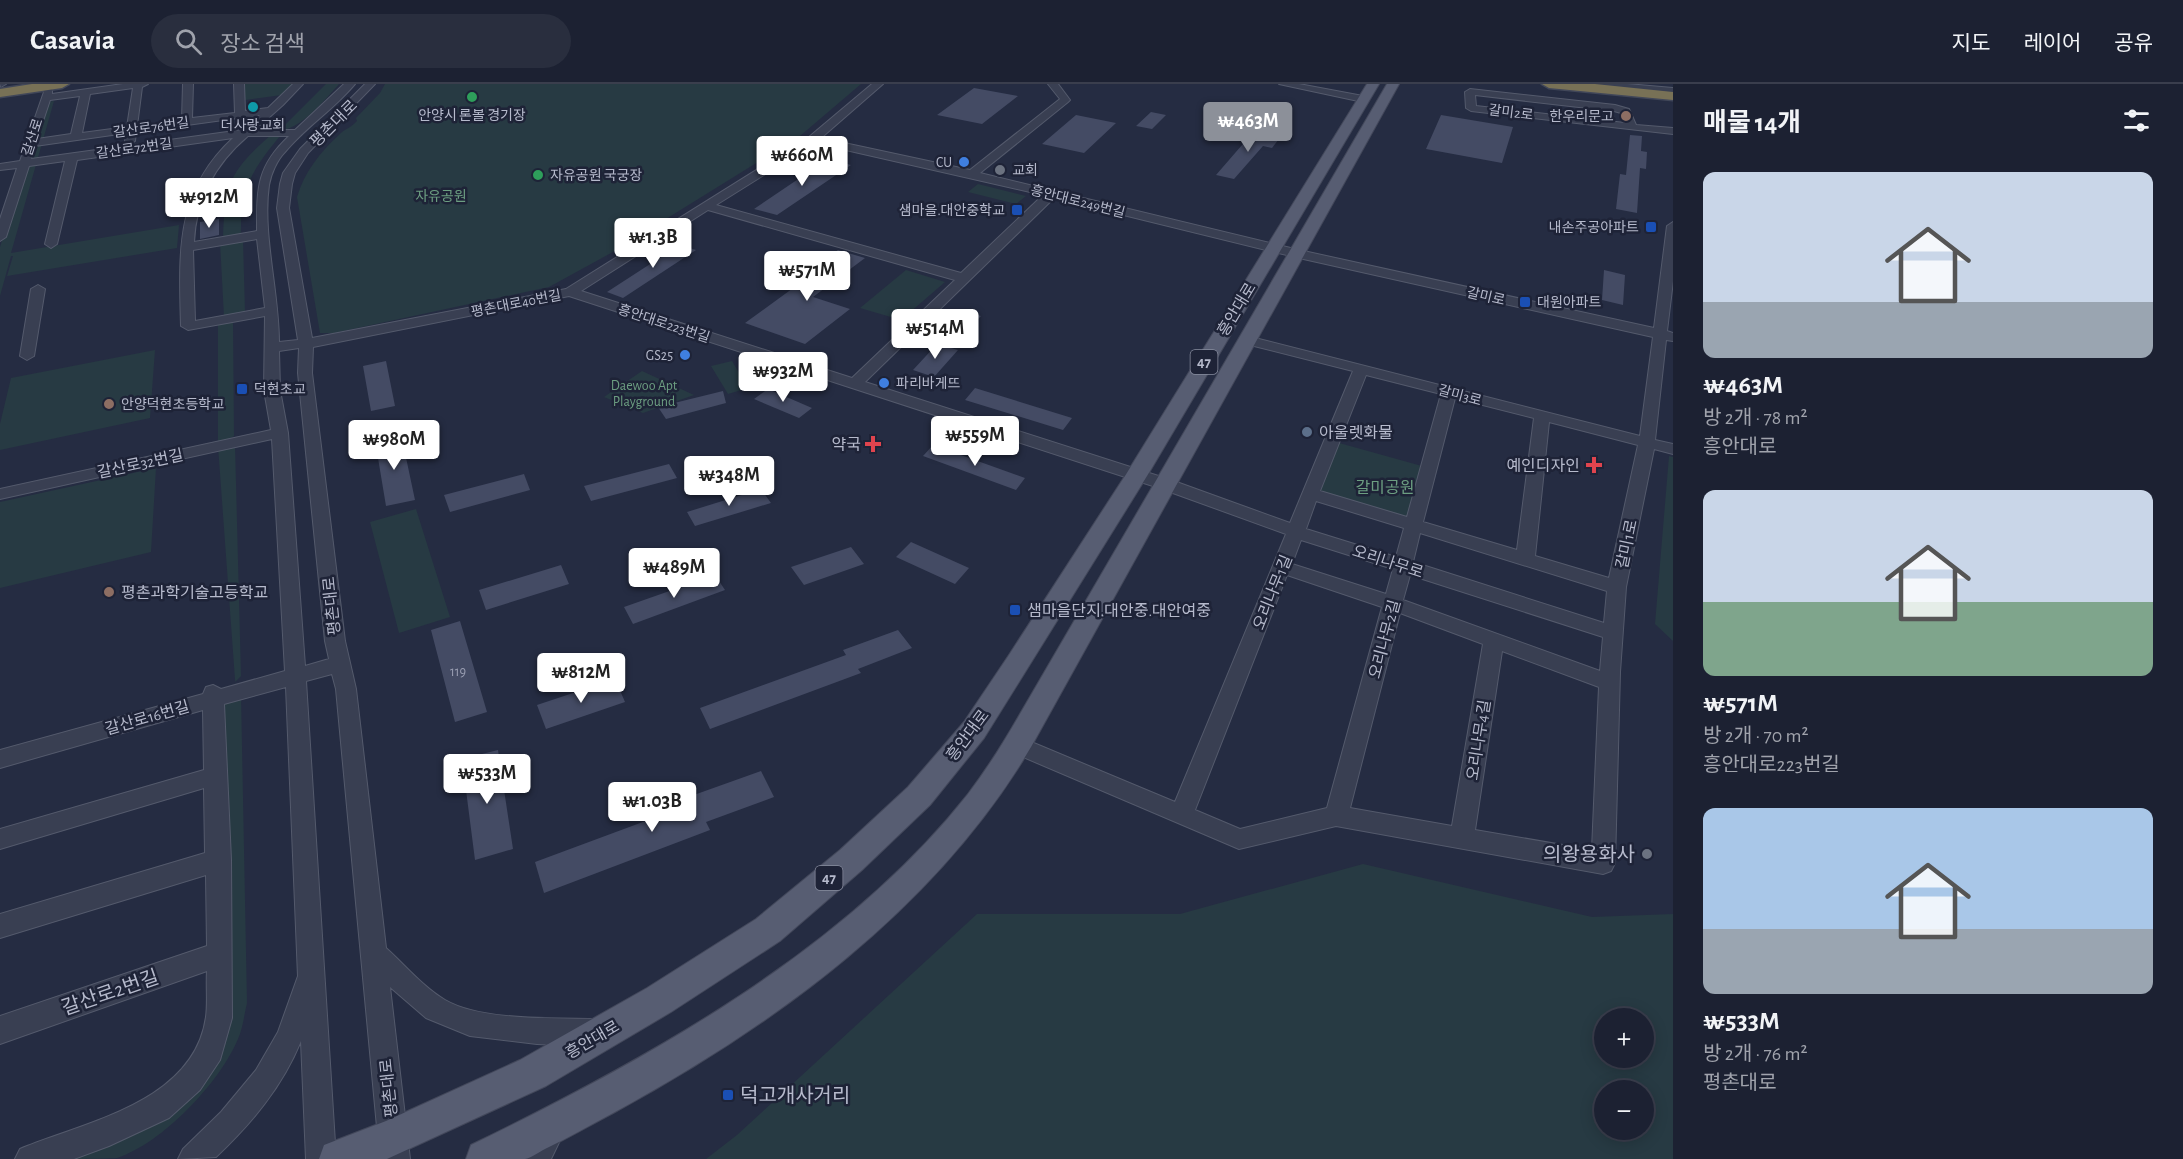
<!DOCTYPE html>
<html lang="ko">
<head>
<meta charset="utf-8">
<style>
  :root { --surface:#1c2132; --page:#292e3e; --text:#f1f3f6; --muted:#a0a3ac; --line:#3a3e4d; --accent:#8c9099 }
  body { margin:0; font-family:"Alegreya Sans","Noto Sans KR",sans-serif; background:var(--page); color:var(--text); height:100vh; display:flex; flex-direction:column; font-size:22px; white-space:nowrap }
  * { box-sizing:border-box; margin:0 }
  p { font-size:20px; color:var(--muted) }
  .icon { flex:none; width:33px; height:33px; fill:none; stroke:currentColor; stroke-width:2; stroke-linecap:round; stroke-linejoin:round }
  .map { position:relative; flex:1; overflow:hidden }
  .details { display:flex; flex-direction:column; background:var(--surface); width:510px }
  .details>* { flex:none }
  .controls { position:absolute; left:1594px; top:924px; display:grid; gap:12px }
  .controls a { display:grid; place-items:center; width:60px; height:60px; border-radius:50%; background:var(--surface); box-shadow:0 3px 15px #0003,0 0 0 2px var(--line); font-size:30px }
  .price { position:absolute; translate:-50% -51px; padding:0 14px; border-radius:6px; background:#fff; color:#222; font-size:20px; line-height:39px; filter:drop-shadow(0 2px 3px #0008) }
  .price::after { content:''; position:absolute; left:50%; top:36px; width:18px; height:14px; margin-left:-9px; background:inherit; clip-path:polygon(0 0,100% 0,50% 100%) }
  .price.selected { background:var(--accent); color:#fff }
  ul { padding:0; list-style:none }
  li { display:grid; align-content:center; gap:12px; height:318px; padding:0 30px }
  li span { display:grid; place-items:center; height:186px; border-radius:12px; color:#555 }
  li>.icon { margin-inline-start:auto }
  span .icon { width:108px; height:108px; fill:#fffc; stroke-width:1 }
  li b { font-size:26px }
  h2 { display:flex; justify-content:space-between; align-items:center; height:72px; padding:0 30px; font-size:26px }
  header { display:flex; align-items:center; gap:36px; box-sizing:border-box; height:84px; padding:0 30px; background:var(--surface); border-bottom:2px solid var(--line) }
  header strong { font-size:28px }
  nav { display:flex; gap:33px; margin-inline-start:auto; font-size:21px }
  .search { width:420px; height:54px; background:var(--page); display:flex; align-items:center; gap:15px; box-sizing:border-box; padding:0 21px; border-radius:33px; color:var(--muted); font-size:22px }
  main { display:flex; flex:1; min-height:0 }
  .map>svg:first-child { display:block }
  .green { fill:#273a43; fill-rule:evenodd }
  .building { fill:#444b64 }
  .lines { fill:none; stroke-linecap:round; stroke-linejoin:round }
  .minor-casing { stroke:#545a6c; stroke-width:2 }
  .major-casing { stroke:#43485b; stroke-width:2 }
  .highway-casing { stroke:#414759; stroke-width:3 }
  .minor { fill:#393f52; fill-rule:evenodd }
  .major { fill:#575d72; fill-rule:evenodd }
  .highway { fill:#787156; fill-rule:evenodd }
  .leisure-dot { fill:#2e9e5b; stroke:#1e2337; stroke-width:2 }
  .culture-dot { fill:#0f9aa8; stroke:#1e2337; stroke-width:2 }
  .education-dot { fill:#8d6e63; stroke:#1e2337; stroke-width:2 }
  .shop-dot { fill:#3f7fe0; stroke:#1e2337; stroke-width:2 }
  .worship-dot { fill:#6b7280; stroke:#1e2337; stroke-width:2 }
  .transit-dot { fill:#1a4fb4; stroke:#1e2337; stroke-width:2 }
  .service-dot { fill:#5c6f8a; stroke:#1e2337; stroke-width:2 }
  .health-dot { fill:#e0444e; stroke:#1e2337; stroke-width:2 }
  .labels { text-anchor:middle; stroke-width:5; stroke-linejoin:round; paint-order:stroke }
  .far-street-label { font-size:14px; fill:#b6bacc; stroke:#1e2337 }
  .far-poi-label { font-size:14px; fill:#b6bacc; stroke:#1e2337; text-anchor:start }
  .far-park-label { font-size:14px; fill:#6c9e81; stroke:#1e2337 }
  .number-label { font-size:14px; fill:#9a9eb2 }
  .shield { fill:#1e2337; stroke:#888d9f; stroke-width:1.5 }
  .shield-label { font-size:15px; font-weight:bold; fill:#b6bacc }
  .street-label { font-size:16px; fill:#b6bacc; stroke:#1e2337 }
  .poi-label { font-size:16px; fill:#b6bacc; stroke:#1e2337; text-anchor:start }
  .park-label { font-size:16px; fill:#6c9e81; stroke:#1e2337 }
  .near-poi-label { font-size:20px; fill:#b6bacc; stroke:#1e2337; text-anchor:end }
  .near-street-label { font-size:20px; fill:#b6bacc; stroke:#1e2337 }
</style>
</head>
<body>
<header>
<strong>Casavia</strong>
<div class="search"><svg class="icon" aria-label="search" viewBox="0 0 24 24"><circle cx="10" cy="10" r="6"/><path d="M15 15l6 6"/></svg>장소 검색</div>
<nav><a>지도</a><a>레이어</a><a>공유</a></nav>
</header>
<main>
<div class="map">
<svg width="1673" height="1075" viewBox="0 0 1673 1075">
  <rect width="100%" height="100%" fill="#252c42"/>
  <path class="green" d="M 245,0 L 294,0 L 282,11 L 245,16 Z
    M 326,0 L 339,0 C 325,16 301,45 279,47 Z
    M 385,0 L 861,0 L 800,52 L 611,169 L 549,203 L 334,249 L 320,249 L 297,113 C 304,89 320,68 339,51 C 344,45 351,44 357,37 L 356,34 L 380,9 Z
    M 54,17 L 11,169 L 179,141 L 177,164 L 7,192 L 13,172 L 11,172 L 0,212 L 0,163 L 45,18 Z
    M 272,50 L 280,52 C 252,86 240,105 241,150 L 223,154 C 225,98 230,87 272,50 Z
    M 978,100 L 1026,112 L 1016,120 L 968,108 Z
    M 243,156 L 245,228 L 224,233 L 220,158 Z
    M 906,186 L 945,198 L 901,236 L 860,224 Z
    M 233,236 L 234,352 L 220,361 L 235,361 L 241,592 L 235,598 L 236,609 L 218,362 L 218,237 Z
    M 155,266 L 150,334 L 0,366 L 0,340 L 11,294 Z
    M 732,277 L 748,304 L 728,310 L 711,282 Z
    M 642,287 L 694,311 L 643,329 L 604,313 Z
    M 1332,357 L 1429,384 L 1413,442 L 1311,410 Z
    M 1669,372 L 1673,373 L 1673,557 L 1655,540 Z
    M 156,384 L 151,468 L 0,504 L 0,418 Z
    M 416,425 L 450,533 L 399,549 L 370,438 Z
    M 241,611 L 247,919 C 244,931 243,944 238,955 C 220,998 163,1059 117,1074 C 102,1075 62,1075 44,1075 L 105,1055 L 216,968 L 218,617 Z
    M 1363,780 L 1592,833 L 1673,830 L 1673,1075 L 706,1075 L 737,1051 L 977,830 L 1180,830 ZM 1605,934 L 1644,934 L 1644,974 L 1605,974 ZM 1605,1006 L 1644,1006 L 1644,1046 L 1605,1046 Z"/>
  <path class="building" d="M 974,4 L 1018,12 L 982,40 L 937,31 Z
    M 1151,28 L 1166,31 L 1152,45 L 1136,42 Z
    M 1076,31 L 1116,39 L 1084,69 L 1042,60 Z
    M 1441,31 L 1513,43 L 1502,79 L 1426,65 Z
    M 1255,46 L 1282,51 L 1272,64 L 1263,62 L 1234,95 L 1216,91 Z
    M 1630,51 L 1642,52 L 1641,67 L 1647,68 L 1646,85 L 1640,84 L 1637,129 L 1616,125 L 1620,90 L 1626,91 Z
    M 828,75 L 851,81 L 777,131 L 754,125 Z
    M 219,135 L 219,151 L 200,155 L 200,138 Z
    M 673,159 L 696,166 L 623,214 L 607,208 L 661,173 L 654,171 Z
    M 838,166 L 865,174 L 813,213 L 850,225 L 805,260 L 745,239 L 800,199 L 794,197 Z
    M 1604,186 L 1625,191 L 1623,221 L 1602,216 Z
    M 961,226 L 981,232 L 957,257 L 936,251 Z
    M 937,260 L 958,266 L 934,293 L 913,286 Z
    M 386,277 L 395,322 L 371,327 L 363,282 Z
    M 975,304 L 1072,334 L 1063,346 L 965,316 Z
    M 768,305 L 812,324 L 799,334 L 754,315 Z
    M 723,307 L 726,319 L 666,335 L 658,323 Z
    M 401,350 L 415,416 L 386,422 L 375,356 Z
    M 933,361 L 1025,394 L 1016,406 L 923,372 Z
    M 669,380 L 677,394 L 591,417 L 584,402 Z
    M 524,390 L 530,406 L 450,428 L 444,411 Z
    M 761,405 L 771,419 L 695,442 L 687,428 Z
    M 911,458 L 969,484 L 955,500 L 896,473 Z
    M 851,463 L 864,480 L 804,501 L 791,483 Z
    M 561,481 L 569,500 L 486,526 L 479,506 Z
    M 715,491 L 725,506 L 633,540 L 624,523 Z
    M 460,537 L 487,628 L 455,638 L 431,546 Z
    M 898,546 L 912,564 L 858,585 L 861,589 L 710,645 L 700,624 L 846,571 L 843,566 Z
    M 615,595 L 625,618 L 546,645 L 537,621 Z
    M 498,666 L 513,765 L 475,776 L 462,675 Z
    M 761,687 L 774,713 L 706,738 L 710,746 L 544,809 L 535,778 L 694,719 L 691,712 Z"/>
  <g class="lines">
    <defs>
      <path id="minor" d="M 0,0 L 6,0 L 1,3 Z
        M 123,0 L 148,0 L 142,3 L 137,42 L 182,36 L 183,0 L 193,0 L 192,34 L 235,29 L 234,0 L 244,0 L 245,27 L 268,24 L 293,0 L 303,0 L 283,21 L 255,46 L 295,46 L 344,0 L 355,0 C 334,25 306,43 285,68 C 277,76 271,90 269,101 C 262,149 279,208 279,258 L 298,256 L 277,124 L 280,100 L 283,89 L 300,65 L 365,0 L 375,0 L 308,69 L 295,89 L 292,100 L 289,124 L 312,254 L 566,205 L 809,53 L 872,0 L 883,0 L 821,54 L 970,86 L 1060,15 L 1048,0 L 1058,0 L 1070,16 L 1068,18 L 980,89 L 1299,166 L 1654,244 L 1667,142 L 1673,138 L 1673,197 L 1667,247 L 1673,249 L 1673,257 L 1666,256 L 1655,356 L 1673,360 L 1673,370 L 1654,365 L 1626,503 L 1620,588 L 1615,779 L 1611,787 L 1603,790 L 1336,742 L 1239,765 L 1009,667 L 1006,661 L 1009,655 L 1017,652 L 1175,718 L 1286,450 L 1159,404 L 569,212 L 313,263 L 312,289 L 345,557 L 356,605 L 386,864 C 405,881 423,903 445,916 C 481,937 555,934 597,935 L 607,939 L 611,949 L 607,959 L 597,963 L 537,960 L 470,952 L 426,934 L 390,903 L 410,1075 L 380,1075 L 336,605 L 332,590 L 306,597 L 336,1075 L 306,1075 L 301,957 C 282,1003 252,1039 216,1073 L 178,1075 L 183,1065 L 221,1028 L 256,986 L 278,948 L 298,892 L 286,603 L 224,620 L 231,776 L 232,934 L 220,976 L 200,1006 L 169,1034 L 109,1062 L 74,1075 L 15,1075 L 20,1065 C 84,1038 194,1019 206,933 C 208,918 206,902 207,887 L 0,960 L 0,932 L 207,862 L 206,791 L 0,854 L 0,830 L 205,769 L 204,704 L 0,765 L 0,745 L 204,686 L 203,626 L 0,684 L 0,666 L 203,610 L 206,603 L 213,601 L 221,605 L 285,587 L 272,355 L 0,415 L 0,405 L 271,346 L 264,306 L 265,232 L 188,246 L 181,242 C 179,169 175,107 233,54 L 77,76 L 57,160 L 51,164 L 45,160 L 65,77 L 29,82 L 6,153 L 0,157 L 0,135 L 17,84 L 0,86 L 0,80 L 20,77 L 46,2 L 52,2 L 52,10 ZM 133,4 L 127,43 L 82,49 L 90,10 ZM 80,12 L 71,50 L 37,55 L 50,16 ZM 260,31 L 242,46 L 31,75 L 35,62 L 126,49 L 125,57 L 130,60 L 135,57 L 136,48 ZM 248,52 L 289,52 C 256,83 257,105 257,147 L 194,158 C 196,115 215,80 248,52 ZM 815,59 L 1043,111 L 961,189 L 716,121 ZM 1054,114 L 1299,174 L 1653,253 L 1640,352 L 1247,252 L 1242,253 L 1240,256 L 1242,259 L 1353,287 L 1290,439 L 1171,396 L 865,298 ZM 708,126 L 955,196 L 852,294 L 581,207 ZM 257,155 L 265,224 L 195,237 L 193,166 ZM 299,264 L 298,289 L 325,557 L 329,575 L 305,582 L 288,349 L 280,306 L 279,267 ZM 1366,291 L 1441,310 L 1407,433 L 1320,407 ZM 1455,314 L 1534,334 L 1517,466 L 1423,438 ZM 1549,338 L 1638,361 L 1609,494 L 1535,472 ZM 1316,417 L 1404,444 L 1396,473 L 1306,445 ZM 1420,449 L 1607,507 L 1604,539 L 1413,478 ZM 1301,456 L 1393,485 L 1386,510 L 1292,480 ZM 1287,491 L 1382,523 L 1327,724 L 1240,745 L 1195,726 ZM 1410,491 L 1603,553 L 1600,587 L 1403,516 ZM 1400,529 L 1483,560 L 1452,742 L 1350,724 ZM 1502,567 L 1599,603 L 1592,766 L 1475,746 Z
        M 1279,0 L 1299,0 L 1363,12 L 1368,15 L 1363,18 Z
        M 1590,0 L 1627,0 L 1673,4 L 1673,10 L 1595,3 Z
        M 1470,5 L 1615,21 L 1629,25 L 1636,41 L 1673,44 L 1673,50 L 1471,27 L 1466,24 L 1465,8 ZM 1475,11 L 1614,27 L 1621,29 L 1625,39 L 1476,22 Z
        M 38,201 L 45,205 L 34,272 L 27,276 L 20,272 L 31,205 Z
        M 551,1032 L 561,1036 L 565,1046 L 551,1075 L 520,1075 L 541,1036 Z"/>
      <path id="major" d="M 1367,0 L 1379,0 L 1147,392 L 1027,585 L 984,654 L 930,721 L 862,786 L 780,857 L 671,928 L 546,1002 L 387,1075 L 319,1075 L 324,1061 L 386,1037 L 520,976 L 647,904 L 756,835 L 840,766 L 908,703 L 964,638 L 1009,571 L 1125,392 Z
        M 1387,0 L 1399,0 L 1031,663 C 936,824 775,941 613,1029 C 590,1041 568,1054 545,1065 C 539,1068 531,1074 525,1075 C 506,1075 484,1075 466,1075 L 471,1061 C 648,975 844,867 968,710 C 987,685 1004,658 1020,630 Z"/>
      <path id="highway" d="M 32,0 L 69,0 L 62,4 L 0,13 L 0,5 Z
        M 1542,0 L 1595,0 L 1673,8 L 1673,16 L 1549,4 Z"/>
    </defs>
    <use href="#minor" class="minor-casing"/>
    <use href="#major" class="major-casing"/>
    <use href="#highway" class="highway-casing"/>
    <use href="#minor" class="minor"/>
    <use href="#major" class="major"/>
    <use href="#highway" class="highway"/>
  </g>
  <g class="leisure-dot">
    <circle cx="472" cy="13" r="6"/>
    <circle cx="538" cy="91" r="6"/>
  </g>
  <circle class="culture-dot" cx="253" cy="23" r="6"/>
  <g class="education-dot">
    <circle cx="1626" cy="32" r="6"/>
    <circle cx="109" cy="320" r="6"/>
    <circle cx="109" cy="508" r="6"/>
  </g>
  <g class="shop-dot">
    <circle cx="964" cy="78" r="6"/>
    <circle cx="685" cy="271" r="6"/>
    <circle cx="884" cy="299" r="6"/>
  </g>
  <g class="worship-dot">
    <circle cx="1000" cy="86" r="6"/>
    <circle cx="1647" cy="770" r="6"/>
  </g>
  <g class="transit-dot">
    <rect x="1011" y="120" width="12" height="12" rx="3"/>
    <rect x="1645" y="137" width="12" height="12" rx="3"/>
    <rect x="1519" y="212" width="12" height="12" rx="3"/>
    <rect x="236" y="299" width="12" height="12" rx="3"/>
    <rect x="1009" y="520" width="12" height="12" rx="3"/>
    <rect x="722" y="1005" width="12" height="12" rx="3"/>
  </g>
  <circle class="service-dot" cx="1307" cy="348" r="6"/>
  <g class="health-dot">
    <path d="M870 351h6v6h6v6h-6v6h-6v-6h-6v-6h6z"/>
    <path d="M1591 372h6v6h6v6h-6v6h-6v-6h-6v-6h6z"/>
  </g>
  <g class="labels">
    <g class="far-street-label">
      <text transform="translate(1511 28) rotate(7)" y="5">갈미2로</text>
      <text transform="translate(151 43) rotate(-8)" y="5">갈산로76번길</text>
      <text transform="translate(32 53) rotate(-72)" y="5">갈산로</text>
      <text transform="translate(134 64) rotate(-8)" y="5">갈산로72번길</text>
      <text transform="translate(1078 117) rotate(14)" y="5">흥안대로249번길</text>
      <text transform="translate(1486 212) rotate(13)" y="5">갈미로</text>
      <text transform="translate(516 219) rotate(-11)" y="5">평촌대로40번길</text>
      <text transform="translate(664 239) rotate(18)" y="5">흥안대로223번길</text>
      <text transform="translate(1460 311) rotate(15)" y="5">갈미3로</text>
    </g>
    <g class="far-poi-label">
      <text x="472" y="36" text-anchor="middle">안양시 론볼 경기장</text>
      <text x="1614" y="37" text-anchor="end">한우리문고</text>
      <text x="253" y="46" text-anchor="middle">더사랑교회</text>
      <text x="952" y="83" text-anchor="end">CU</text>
      <text x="1012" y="91">교회</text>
      <text x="550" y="96">자유공원 국궁장</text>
      <text x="1005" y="131" text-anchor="end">샘마을.대안중학교</text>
      <text x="1639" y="148" text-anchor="end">내손주공아파트</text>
      <text x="1537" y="223">대원아파트</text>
      <text x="673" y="276" text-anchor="end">GS25</text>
      <text x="896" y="304">파리바게뜨</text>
      <text x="254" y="310">덕현초교</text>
      <text x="121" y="325">안양덕현초등학교</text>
    </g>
    <g class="far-park-label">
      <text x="441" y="117">자유공원</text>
      <text x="644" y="306">Daewoo Apt<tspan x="644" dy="16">Playground</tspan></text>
    </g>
    <g class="number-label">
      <text x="458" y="592">119</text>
    </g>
    <g class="shield">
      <rect x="1190.5" y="266" width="27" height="24" rx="4.5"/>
      <rect x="815.5" y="782" width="27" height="24" rx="4.5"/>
    </g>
    <g class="shield-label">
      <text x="1204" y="283">47</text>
      <text x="829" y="799">47</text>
    </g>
    <g class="street-label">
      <text transform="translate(333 39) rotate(-45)" y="6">평촌대로</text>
      <text transform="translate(1236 225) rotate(-59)" y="6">흥안대로</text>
      <text transform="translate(140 379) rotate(-12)" y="6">갈산로32번길</text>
      <text transform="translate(1626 460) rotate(-78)" y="6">갈미1로</text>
      <text transform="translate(1388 477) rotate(18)" y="6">오리나무로</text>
      <text transform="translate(1272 508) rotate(-68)" y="6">오리나무1길</text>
      <text transform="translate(331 522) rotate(-96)" y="6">평촌대로</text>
      <text transform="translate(1384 555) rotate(-75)" y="6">오리나무2길</text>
      <text transform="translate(147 633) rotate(-16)" y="6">갈산로16번길</text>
      <text transform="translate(967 651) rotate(-53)" y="6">흥안대로</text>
      <text transform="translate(1478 656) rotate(-81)" y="6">오리나무4길</text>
      <text transform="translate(592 955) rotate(-30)" y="6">흥안대로</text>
      <text transform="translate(388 1004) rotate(-96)" y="6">평촌대로</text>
    </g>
    <g class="poi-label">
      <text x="1319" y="354">아울렛화물</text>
      <text x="861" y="366" text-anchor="end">약국</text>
      <text x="1580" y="387" text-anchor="end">예인디자인</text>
      <text x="121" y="514">평촌과학기술고등학교</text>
      <text x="1027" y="532">샘마을단지.대안중.대안여중</text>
    </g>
    <g class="park-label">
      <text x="1385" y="409">갈미공원</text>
    </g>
    <g class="near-poi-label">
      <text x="1635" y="777">의왕용화사</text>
      <text x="740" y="1018" text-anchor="start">덕고개사거리</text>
    </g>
    <g class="near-street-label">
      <text transform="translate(110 908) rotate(-19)" y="7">갈산로2번길</text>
    </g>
  </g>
</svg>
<div class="controls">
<a>+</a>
<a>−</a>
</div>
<b class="price selected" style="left:1248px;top:69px">₩463M</b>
<b class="price" style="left:802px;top:103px">₩660M</b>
<b class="price" style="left:209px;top:145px">₩912M</b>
<b class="price" style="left:653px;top:185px">₩1.3B</b>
<b class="price" style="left:807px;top:218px">₩571M</b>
<b class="price" style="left:935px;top:276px">₩514M</b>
<b class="price" style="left:783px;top:319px">₩932M</b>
<b class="price" style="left:975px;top:383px">₩559M</b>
<b class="price" style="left:394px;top:387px">₩980M</b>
<b class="price" style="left:729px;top:423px">₩348M</b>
<b class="price" style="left:674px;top:515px">₩489M</b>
<b class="price" style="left:581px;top:620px">₩812M</b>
<b class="price" style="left:487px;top:721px">₩533M</b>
<b class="price" style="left:652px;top:749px">₩1.03B</b>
</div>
<section class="details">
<h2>매물 14개<svg class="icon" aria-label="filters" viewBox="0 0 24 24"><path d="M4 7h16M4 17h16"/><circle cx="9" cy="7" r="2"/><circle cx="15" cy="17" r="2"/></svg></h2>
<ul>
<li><span style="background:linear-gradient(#c9d6e8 70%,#9aa5b1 0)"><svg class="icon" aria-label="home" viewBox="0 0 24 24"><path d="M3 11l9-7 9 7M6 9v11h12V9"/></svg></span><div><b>₩463M</b><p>방 2개 · 78 m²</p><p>흥안대로</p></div></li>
<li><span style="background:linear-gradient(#c9d6e8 60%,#7fa58c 0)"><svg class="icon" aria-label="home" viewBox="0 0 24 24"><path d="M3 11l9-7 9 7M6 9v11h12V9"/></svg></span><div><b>₩571M</b><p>방 2개 · 70 m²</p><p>흥안대로223번길</p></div></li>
<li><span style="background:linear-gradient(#a9c7e8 65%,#9aa5b1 0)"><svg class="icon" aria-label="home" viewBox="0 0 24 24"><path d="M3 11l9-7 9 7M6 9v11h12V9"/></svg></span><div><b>₩533M</b><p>방 2개 · 76 m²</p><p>평촌대로</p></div></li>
</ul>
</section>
</main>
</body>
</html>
